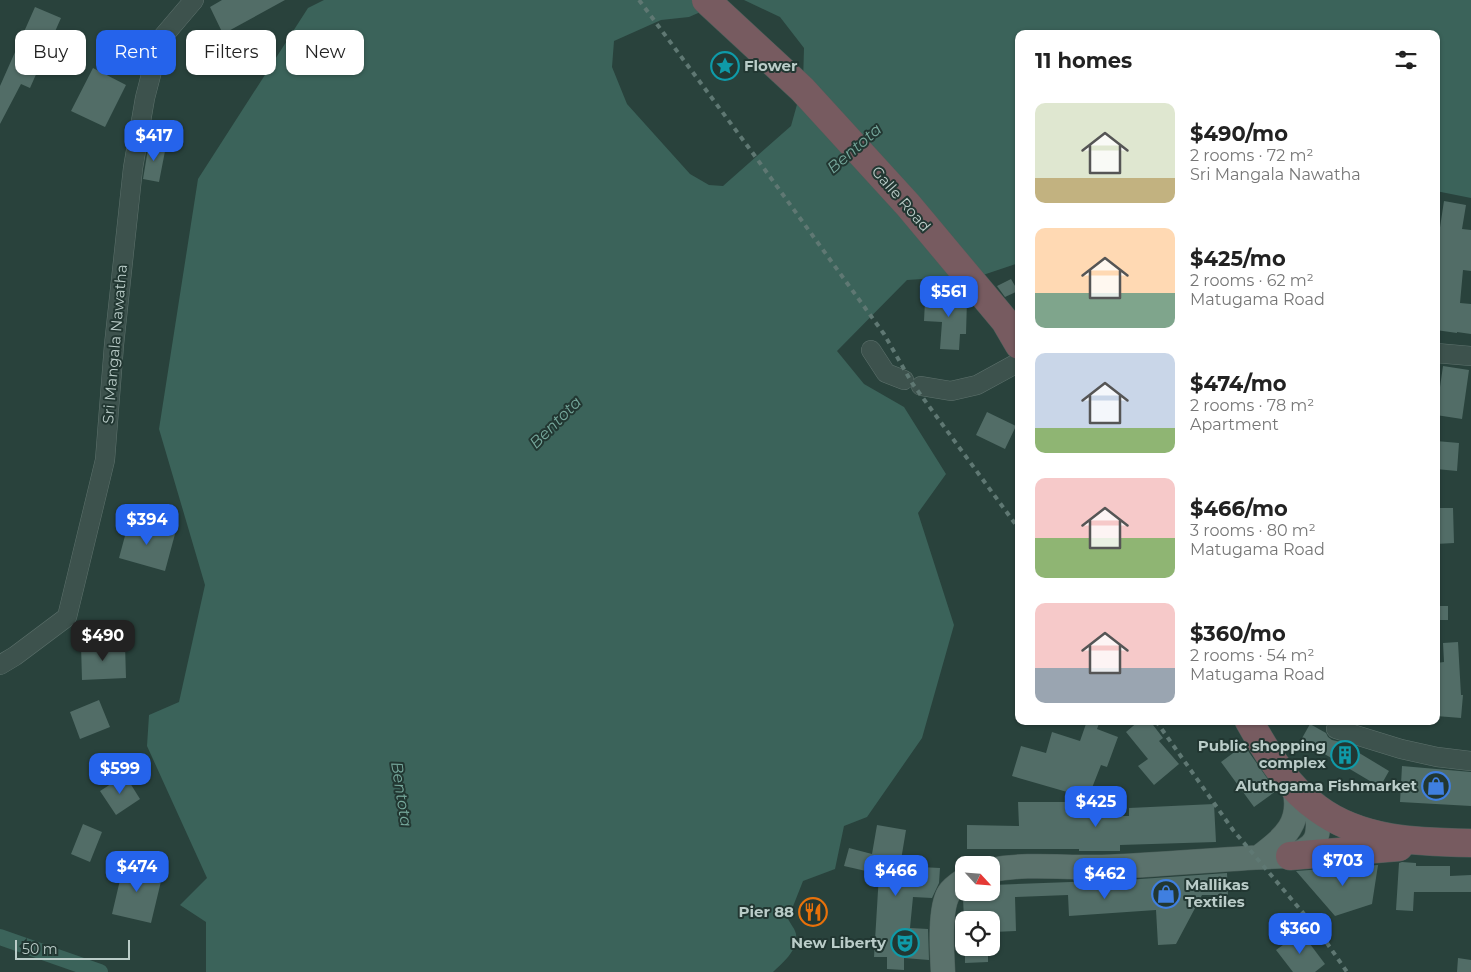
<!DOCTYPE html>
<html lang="en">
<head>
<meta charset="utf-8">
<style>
  :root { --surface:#fff; --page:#f2f2f2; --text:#222; --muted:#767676; --accent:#2563eb }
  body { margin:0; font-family:Montserrat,sans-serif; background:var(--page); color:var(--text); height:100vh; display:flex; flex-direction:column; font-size:19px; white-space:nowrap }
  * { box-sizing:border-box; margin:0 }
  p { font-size:16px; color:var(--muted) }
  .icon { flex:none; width:28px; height:28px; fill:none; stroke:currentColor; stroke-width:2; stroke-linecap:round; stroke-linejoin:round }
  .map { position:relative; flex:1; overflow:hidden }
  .panel { position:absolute; left:1015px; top:30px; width:425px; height:695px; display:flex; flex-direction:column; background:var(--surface); border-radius:10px; box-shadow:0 1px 4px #0004 }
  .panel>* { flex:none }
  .guide { position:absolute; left:15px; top:30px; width:475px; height:45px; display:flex; gap:10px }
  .needle { width:32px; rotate:116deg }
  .controls { position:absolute; left:955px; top:856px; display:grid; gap:10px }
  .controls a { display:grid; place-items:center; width:45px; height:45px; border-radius:10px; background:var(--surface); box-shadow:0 1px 4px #0004; font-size:25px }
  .scale { position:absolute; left:15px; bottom:12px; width:115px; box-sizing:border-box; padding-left:5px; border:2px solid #baccc8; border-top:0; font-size:14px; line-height:18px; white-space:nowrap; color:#baccc8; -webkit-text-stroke:4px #223732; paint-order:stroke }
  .price { position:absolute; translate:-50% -42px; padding:0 11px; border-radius:10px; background:var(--accent); color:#fff; font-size:16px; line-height:32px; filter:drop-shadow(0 1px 2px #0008) }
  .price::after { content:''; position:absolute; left:50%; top:30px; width:15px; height:11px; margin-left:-8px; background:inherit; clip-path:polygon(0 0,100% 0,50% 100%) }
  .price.on { background:#222; color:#fff }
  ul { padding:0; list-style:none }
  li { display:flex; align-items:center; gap:15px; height:125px; padding:0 20px }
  li span { display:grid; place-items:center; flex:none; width:140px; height:100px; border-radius:10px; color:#555 }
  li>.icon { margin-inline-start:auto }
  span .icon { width:60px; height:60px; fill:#fffc; stroke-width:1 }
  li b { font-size:21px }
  h2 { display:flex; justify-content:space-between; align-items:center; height:60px; padding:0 20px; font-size:21px }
  .tag { padding:0 18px; border-radius:10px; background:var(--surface); box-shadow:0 1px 4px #0004; font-size:18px; line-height:45px }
  .tag.on { background:var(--accent); color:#fff }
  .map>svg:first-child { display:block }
  .water { fill:#3b635a }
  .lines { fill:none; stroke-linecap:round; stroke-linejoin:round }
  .canal { stroke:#3b635a; stroke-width:16 }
  .building { fill:#526d67 }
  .minor-casing { stroke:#5e726d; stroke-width:20 }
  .major-casing { stroke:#4a5e59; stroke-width:25 }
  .highway-casing { stroke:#4b5f5a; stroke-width:29 }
  .minor { stroke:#3d524d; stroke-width:19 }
  .major { stroke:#5b726c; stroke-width:24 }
  .highway { stroke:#775b60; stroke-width:28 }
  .rail { stroke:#5f7873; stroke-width:4; stroke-dasharray:5 5; stroke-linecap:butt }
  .labels { text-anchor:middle; stroke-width:4; stroke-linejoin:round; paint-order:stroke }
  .poi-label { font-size:15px; font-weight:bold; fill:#baccc8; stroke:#223732; text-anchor:end }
  .street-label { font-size:15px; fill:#baccc8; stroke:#223732 }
  .water-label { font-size:16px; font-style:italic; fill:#76a89c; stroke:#223732 }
</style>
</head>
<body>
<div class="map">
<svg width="1471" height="972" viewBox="0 0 1471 972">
  <rect width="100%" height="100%" fill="#29423c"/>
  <path class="water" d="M 324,0 L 728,0 L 689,17 L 661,20 L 614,41 L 612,67 L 627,104 L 690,174 L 709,185 L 723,186 L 791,126 L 803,83 L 804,48 L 780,17 L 744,0 L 1471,0 L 1471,198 L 1436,191 L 1436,34 L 1019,34 L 1019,263 L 983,275 L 907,280 L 837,351 L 864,384 L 904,407 L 946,474 L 918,513 L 954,625 L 922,738 L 867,817 L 844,826 L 835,869 L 803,881 L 788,919 C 790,923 795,929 796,934 C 798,950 784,962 773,972 L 206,972 L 206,922 L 180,905 L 207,878 L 147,746 L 149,715 L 179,702 L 205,585 L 159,429 L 198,179 L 308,8 Z"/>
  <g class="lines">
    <path class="canal" d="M 0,937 L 100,972"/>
  </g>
  <path class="building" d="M 222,0 L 285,0 L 223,34 L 210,7 Z
    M 35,7 L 61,18 L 30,88 L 21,84 L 0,124 L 0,86 Z
    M 93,68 L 126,85 L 105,127 L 71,111 Z
    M 149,143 L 166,146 L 159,182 L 143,179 Z
    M 1444,201 L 1466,205 L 1462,229 L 1471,230 L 1471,271 L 1463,270 L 1460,303 L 1471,304 L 1471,334 L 1457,332 L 1457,333 L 1436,330 L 1436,294 L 1440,259 L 1436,259 L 1436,233 L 1439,234 Z
    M 1011,279 L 1018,291 L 1005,297 L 997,286 Z
    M 946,290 L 959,291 L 967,300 L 966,334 L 960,334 L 959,350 L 940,349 L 942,322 L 924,321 L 925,301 L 945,302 Z
    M 1443,366 L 1469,370 L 1462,419 L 1436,415 Z
    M 987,412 L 1016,426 L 1005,449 L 976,435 Z
    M 1436,441 L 1459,443 L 1457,471 L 1436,469 Z
    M 1436,508 L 1453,508 L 1454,543 L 1436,544 Z
    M 129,521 L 175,534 L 165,571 L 119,558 Z
    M 1436,606 L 1448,606 L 1448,620 L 1436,620 Z
    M 1458,642 L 1461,695 L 1463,695 L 1461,718 L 1436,716 L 1436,663 L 1444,662 L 1443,643 Z
    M 125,644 L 126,678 L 82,680 L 81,645 Z
    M 99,700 L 110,727 L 80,739 L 70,712 Z
    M 1087,721 L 1100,721 L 1097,729 L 1118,737 L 1107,767 L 1101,765 L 1088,798 L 1012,776 L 1021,746 L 1046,753 L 1052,732 L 1080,741 Z
    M 1139,721 L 1150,721 L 1163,738 L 1159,741 L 1179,764 L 1154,785 L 1138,766 L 1148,759 L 1126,732 Z
    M 1310,724 L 1326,733 L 1328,737 L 1332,740 L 1341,742 L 1389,771 L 1380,787 L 1301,740 Z
    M 1244,745 L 1276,791 L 1254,807 L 1221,762 Z
    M 1402,766 L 1471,772 L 1471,806 L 1400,802 Z
    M 125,775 L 140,799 L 116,815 L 100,791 Z
    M 1018,802 L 1086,802 L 1080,816 L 1129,816 L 1129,808 L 1214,804 L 1216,842 L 1120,845 L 1120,851 L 1079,851 L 1079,849 L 967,849 L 967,825 L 1019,826 Z
    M 83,824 L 102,832 L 90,862 L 71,854 Z
    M 877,825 L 906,830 L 900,866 L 940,868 L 939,883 L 932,898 L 913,897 L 910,928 L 928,929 L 929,960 L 904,958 L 904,970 L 887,969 L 887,957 L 874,957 L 879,874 L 844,866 L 849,848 L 872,854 Z
    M 1402,862 L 1416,863 L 1416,866 L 1450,866 L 1450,876 L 1471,875 L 1471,892 L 1414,892 L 1413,911 L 1396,910 L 1399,863 Z
    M 124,863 L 163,873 L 151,923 L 112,914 Z
    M 1378,865 L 1372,904 L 1335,916 L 1296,871 Z
    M 1227,873 L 1228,895 L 1202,895 L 1176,944 L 1158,945 L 1156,910 L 1069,916 L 1068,895 L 1015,897 L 1016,931 L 993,932 L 993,920 L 964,920 L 963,898 L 970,893 L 993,892 L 992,885 L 1126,880 Z
    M 808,902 L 821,907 L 815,922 L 802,916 Z
    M 1301,932 L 1325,964 L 1315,972 L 1293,972 L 1276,950 Z
    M 965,948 L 988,948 L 988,962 L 965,963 Z
    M 1458,958 L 1471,960 L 1471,972 L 1457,972 Z"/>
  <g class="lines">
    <defs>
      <path id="minor" d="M 871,350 L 886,373 L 904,380
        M 1436,353 L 1471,356
        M 921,386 L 951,391 L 977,385 L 1019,362
        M 0,665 L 15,656 L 67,617 L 105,460 L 114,345 L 133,168 L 145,98 L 160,40 L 194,0
        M 1336,729 L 1401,749 L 1437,757 L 1471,761"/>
      <path id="major" d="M 1259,857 C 1285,837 1303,823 1294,787
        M 991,870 C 1027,863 1065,868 1102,867 C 1165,865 1227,858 1290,856 C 1319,847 1320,836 1317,808
        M 943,972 C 942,954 939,908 949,893 C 952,888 958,884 964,880"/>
      <path id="highway" d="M 706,0 L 802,89 L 908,205 L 1005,321 L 1019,345
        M 1249,721 C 1267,753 1287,787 1317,808 C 1361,841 1418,842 1471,843
        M 1290,856 L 1399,847"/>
    </defs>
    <use href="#minor" class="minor-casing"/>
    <use href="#major" class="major-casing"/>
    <use href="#highway" class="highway-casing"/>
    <use href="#minor" class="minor"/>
    <use href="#major" class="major"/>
    <use href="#highway" class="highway"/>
    <path class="rail" d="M 639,0 L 752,152 L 884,334 L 912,383 L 1019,529
      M 1156,721 L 1233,830 L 1320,933 L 1347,972"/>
  </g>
  <defs>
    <symbol id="sight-ring" viewBox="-11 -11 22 22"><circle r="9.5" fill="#223732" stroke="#0f9aa8" stroke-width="1.5"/><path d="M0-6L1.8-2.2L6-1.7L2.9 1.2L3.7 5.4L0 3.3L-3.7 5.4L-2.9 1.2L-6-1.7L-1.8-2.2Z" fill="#0f9aa8"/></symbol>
    <symbol id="building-ring" viewBox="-11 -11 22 22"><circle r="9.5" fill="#223732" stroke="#0f9aa8" stroke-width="1.5"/><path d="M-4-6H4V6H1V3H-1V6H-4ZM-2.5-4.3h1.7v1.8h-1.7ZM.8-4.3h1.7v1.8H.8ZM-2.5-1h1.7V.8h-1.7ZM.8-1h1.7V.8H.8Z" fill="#0f9aa8"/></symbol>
    <symbol id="shop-ring" viewBox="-11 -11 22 22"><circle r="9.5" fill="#223732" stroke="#3f7fe0" stroke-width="1.5"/><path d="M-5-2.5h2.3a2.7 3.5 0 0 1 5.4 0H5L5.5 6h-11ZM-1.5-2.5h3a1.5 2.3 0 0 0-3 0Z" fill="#3f7fe0"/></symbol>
    <symbol id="restaurant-ring" viewBox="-11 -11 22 22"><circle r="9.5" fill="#223732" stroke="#e8710a" stroke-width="1.5"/><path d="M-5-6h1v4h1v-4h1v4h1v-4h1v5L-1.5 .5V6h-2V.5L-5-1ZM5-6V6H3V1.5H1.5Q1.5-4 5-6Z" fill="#e8710a"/></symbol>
    <symbol id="theatre-ring" viewBox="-11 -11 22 22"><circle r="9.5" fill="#223732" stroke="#0f9aa8" stroke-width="1.5"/><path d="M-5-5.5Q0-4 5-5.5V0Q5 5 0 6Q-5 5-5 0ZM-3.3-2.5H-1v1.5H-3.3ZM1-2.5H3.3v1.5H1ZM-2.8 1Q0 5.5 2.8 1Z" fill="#0f9aa8"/></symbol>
  </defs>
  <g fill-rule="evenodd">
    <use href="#sight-ring" x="709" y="50" width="32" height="32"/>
    <use href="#building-ring" x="1329" y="739" width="32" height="32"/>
    <use href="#shop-ring" x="1420" y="770" width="32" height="32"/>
    <use href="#shop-ring" x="1150" y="878" width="32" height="32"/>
    <use href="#restaurant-ring" x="797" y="896" width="32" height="32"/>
    <use href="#theatre-ring" x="889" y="927" width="32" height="32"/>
  </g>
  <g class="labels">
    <g class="poi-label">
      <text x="744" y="71" text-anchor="start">Flower</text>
      <text x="1326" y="751">Public shopping<tspan x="1326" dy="17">complex</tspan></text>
      <text x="1417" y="791">Aluthgama Fishmarket</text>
      <text x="1185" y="890" text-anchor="start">Mallikas<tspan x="1185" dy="17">Textiles</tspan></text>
      <text x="794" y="917">Pier 88</text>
      <text x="886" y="948">New Liberty</text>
    </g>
    <g class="street-label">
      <text transform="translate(901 199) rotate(49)" y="5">Galle Road</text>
      <text transform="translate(115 344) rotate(-85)" y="5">Sri Mangala Nawatha</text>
    </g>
    <g class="water-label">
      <text transform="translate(854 148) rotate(-41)" y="6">Bentota</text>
      <text transform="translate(555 422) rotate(-45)" y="6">Bentota</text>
      <text transform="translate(402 794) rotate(81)" y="6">Bentota</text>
    </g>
  </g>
</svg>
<div class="controls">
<a><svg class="needle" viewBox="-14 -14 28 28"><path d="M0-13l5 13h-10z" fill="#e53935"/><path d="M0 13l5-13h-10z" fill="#767676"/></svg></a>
<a><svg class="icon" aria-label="locate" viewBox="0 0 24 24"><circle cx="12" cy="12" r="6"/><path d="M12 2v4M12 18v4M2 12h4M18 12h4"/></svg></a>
</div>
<div class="scale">50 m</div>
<b class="price" style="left:154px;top:162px">$417</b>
<b class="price" style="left:949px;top:318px">$561</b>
<b class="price" style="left:147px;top:546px">$394</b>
<b class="price on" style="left:103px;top:662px">$490</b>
<b class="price" style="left:120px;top:795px">$599</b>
<b class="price" style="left:1096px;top:828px">$425</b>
<b class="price" style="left:1343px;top:887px">$703</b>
<b class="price" style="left:137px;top:893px">$474</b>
<b class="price" style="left:896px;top:897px">$466</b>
<b class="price" style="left:1105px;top:900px">$462</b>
<b class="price" style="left:1300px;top:955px">$360</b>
<div class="guide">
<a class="tag">Buy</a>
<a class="tag on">Rent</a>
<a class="tag">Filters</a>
<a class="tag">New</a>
</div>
<section class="panel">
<h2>11 homes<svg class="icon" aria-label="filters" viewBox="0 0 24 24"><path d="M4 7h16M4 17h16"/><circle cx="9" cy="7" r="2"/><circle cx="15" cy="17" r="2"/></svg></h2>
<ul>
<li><span style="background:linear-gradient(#dfe7d0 75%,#c2b280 0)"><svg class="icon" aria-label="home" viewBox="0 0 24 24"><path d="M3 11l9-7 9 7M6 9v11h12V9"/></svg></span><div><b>$490/mo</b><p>2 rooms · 72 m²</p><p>Sri Mangala Nawatha</p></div></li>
<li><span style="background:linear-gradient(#ffd9b3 65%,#7fa58c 0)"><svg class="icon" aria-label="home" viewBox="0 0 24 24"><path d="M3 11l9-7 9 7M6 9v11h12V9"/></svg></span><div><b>$425/mo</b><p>2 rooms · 62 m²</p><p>Matugama Road</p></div></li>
<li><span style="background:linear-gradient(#c9d6e8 75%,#8fb573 0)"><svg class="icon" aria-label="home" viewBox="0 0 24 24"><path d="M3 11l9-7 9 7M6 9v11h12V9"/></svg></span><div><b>$474/mo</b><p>2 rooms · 78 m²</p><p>Apartment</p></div></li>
<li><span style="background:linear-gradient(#f6c9c9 60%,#8fb573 0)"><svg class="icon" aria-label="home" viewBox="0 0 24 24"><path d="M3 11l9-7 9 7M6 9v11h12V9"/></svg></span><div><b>$466/mo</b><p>3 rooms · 80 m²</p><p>Matugama Road</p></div></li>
<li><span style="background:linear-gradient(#f6c9c9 65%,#9aa5b1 0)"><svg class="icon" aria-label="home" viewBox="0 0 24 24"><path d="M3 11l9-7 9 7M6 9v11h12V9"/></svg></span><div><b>$360/mo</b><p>2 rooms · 54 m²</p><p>Matugama Road</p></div></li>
</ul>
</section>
</div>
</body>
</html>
